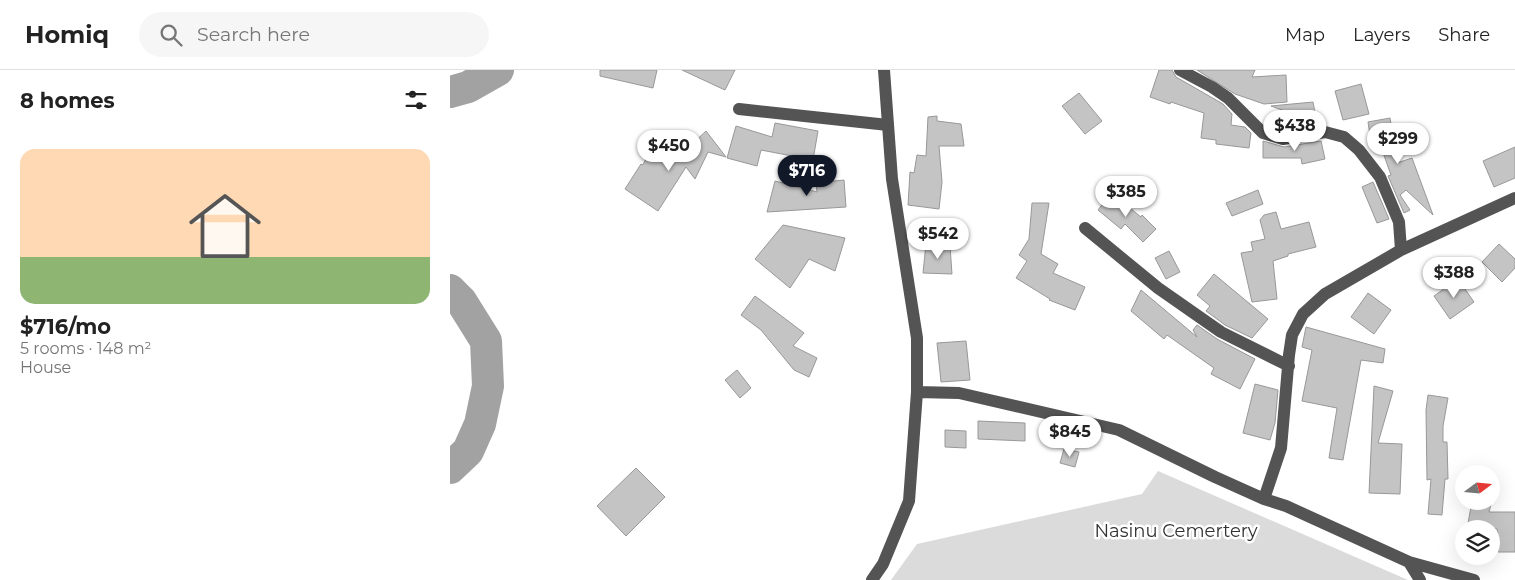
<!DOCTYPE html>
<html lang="en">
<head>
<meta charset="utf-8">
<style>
  :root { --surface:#fff; --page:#f6f6f6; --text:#222; --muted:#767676; --line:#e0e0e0; --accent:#111827 }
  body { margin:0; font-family:Montserrat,sans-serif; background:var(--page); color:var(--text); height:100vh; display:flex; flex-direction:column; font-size:19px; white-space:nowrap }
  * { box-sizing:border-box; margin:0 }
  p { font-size:16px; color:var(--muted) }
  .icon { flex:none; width:28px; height:28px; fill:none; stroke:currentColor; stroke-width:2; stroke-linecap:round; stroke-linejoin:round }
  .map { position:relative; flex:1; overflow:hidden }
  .sheet { display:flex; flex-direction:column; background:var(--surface); width:450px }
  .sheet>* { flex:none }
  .needle { width:32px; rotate:74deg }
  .buttons { position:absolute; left:1005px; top:395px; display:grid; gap:10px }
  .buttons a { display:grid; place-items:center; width:45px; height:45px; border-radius:50%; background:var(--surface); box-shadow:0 5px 20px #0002; font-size:25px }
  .price { position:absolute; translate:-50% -42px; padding:0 11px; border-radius:18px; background:#fff; color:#222; font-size:16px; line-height:32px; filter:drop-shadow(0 1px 2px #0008) }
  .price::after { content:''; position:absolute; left:50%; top:30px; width:15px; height:11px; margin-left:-8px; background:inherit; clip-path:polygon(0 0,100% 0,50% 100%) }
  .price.selected { background:var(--accent); color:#fff }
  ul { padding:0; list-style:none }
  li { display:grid; align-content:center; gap:10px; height:265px; padding:0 20px }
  li span { display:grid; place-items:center; height:155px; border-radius:15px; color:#555 }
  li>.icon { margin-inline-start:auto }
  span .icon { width:90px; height:90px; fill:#fffc; stroke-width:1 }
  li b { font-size:21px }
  h2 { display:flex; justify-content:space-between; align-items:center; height:60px; padding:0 20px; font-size:21px }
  header { display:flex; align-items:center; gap:30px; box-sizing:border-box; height:70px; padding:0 25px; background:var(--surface); border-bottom:1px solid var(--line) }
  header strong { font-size:24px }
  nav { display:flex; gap:28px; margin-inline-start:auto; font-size:18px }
  .search { width:350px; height:45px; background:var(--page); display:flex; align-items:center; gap:12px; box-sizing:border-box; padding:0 18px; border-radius:28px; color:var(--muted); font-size:19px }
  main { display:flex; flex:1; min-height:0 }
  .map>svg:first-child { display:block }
  .green { fill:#dbdbdb }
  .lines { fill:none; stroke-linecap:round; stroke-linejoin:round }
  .river { stroke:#a2a2a2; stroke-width:32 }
  .building { fill:#c4c4c4; stroke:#989898 }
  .minor { stroke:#545454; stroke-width:12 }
  .labels { text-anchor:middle; stroke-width:5; stroke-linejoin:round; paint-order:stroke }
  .park-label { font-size:18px; fill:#323232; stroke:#fff }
</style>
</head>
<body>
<header>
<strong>Homiq</strong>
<div class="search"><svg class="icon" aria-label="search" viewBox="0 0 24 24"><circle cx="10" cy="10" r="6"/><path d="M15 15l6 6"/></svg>Search here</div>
<nav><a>Map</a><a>Layers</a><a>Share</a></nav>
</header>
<main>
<section class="sheet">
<h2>8 homes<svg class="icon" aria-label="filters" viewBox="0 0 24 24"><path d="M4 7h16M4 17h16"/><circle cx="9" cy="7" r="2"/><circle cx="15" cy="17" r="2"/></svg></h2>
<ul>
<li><span style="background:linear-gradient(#ffd9b3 70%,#8fb573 0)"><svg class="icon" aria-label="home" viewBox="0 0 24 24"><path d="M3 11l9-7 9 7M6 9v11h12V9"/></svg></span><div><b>$716/mo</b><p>5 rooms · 148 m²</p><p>House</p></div></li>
</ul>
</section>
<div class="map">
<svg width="1065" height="510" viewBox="0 0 1065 510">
  <rect width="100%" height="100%" fill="#fff"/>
  <path class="green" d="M 708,401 L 958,510 L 441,510 L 467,474 L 692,424 Z"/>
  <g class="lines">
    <path class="river" d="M 0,22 L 18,17 L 48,0
      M 0,220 L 11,231 L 36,271 L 38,316 L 30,354 L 18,381 L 0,398"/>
  </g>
  <path class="building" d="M 150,0 L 207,0 L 203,18 L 150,6 Z
    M 232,0 L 285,0 L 275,20 Z
    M 709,0 L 722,0 L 726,7 L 773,34 L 782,44 L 781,55 L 795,57 L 801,63 L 799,78 L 766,74 L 766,70 L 751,68 L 754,43 L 721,32 L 720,34 L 700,27 Z
    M 747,0 L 805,0 L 802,7 L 836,5 L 837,32 L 814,34 L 785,24 Z
    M 911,14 L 919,44 L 893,50 L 885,21 Z
    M 629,23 L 652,51 L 635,64 L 612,36 Z
    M 863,32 L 867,53 L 821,36 Z
    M 487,46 L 487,51 L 511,54 L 514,76 L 489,76 L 492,112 L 489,139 L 458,135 L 460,102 L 464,103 L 467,85 L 476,86 L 478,47 Z
    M 940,48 L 947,93 L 962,88 L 983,145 L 956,120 L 950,125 L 960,140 L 954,143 L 938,106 L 941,105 L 931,77 L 922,78 L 918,52 Z
    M 325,53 L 368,61 L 363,90 L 311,80 L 307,96 L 277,88 L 286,56 L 322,67 Z
    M 256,61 L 276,87 L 258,82 L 245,109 L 236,97 L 208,141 L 175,119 L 191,94 L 193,95 L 200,80 L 221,94 Z
    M 813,71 L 834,77 L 871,71 L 875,89 L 852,94 L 851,88 L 813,88 Z
    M 1065,77 L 1065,108 L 1044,117 L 1033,91 Z
    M 394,110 L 396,137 L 317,142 L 325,111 L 367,122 L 366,113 Z
    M 923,112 L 939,149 L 927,153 L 912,117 Z
    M 808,120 L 813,134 L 782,146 L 776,133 Z
    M 661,123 L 691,147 L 692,145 L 706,159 L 693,172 L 675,154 L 671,159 L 648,140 Z
    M 582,133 L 599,133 L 591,184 L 608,194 L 603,203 L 635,217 L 625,240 L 599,230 L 600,229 L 566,208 L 577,191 L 569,185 L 579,169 Z
    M 826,142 L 831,159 L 859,152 L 866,177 L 838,184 L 838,186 L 823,191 L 827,229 L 802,232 L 791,183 L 803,181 L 801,172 L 815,169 L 810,150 L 814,145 Z
    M 333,155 L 395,168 L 385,201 L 359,189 L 340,218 L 305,189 Z
    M 476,174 L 500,176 L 502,204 L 473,203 Z
    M 1049,174 L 1065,189 L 1065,198 L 1052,212 L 1032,192 Z
    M 719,181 L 730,202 L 716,209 L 705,188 Z
    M 764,204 L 818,249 L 802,268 L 775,255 L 756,241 L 760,236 L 747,225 Z
    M 1008,209 L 1024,232 L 1000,249 L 984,226 Z
    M 691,220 L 747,267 L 743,260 L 747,255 L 767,269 L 805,289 L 790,319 L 761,304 L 764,298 L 717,265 L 714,269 L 681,241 Z
    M 918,223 L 941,240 L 924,264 L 901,247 Z
    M 305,226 L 354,263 L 343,276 L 367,288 L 359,307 L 344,300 L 311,260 L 291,245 Z
    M 856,257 L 935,279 L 933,293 L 911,290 L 893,390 L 879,388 L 887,338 L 852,331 L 862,280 L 852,277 Z
    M 516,271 L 520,310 L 491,312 L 487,273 Z
    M 287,300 L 301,318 L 290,328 L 275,310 Z
    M 805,314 L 828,320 L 825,353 L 820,370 L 793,363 Z
    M 924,316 L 943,321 L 928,373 L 952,374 L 950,424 L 919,423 Z
    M 978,325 L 998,328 L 993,356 L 993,372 L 997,372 L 998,409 L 995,409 L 992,445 L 978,444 L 981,409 L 977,410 L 976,340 Z
    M 528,351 L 575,353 L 575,371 L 528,369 Z
    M 495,360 L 516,361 L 516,378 L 495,377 Z
    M 614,379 L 629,382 L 625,397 L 610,393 Z
    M 186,398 L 215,427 L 176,466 L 147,436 Z
    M 1022,431 L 1042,431 L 1039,442 L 1065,442 L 1065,482 L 1048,482 L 1047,459 L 1017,459 Z"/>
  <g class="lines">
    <path class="minor" d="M 730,0 L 762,17 L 778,28 L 813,63 L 833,69 L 875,62 L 894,67 L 909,80 L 930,107 L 949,152 L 951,180
      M 289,39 L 438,55
      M 635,158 L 708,218 L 771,262 L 839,296
      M 467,322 L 509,323 L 669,360 L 765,407 L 814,429 L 836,436 L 959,492 L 1024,510
      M 814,429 L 831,378 L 839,285 L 842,265 L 853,244 L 875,224 L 951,180 L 1065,128
      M 959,492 L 970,510
      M 422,510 L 433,494 L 459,431 L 467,322 L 467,268 L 442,109 L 434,0"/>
  </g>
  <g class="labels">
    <g class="park-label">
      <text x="726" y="467">Nasinu Cemertery</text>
    </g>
  </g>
</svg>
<div class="buttons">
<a><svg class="needle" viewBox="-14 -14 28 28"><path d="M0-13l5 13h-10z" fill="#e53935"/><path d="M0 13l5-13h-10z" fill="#767676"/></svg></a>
<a><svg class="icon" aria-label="layers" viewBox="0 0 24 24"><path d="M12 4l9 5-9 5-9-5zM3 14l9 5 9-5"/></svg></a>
</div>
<b class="price" style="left:845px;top:82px">$438</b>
<b class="price" style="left:948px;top:95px">$299</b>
<b class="price" style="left:219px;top:102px">$450</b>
<b class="price selected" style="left:357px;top:127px">$716</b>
<b class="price" style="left:676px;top:148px">$385</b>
<b class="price" style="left:488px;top:190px">$542</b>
<b class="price" style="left:1004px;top:229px">$388</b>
<b class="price" style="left:620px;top:388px">$845</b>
</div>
</main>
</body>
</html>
